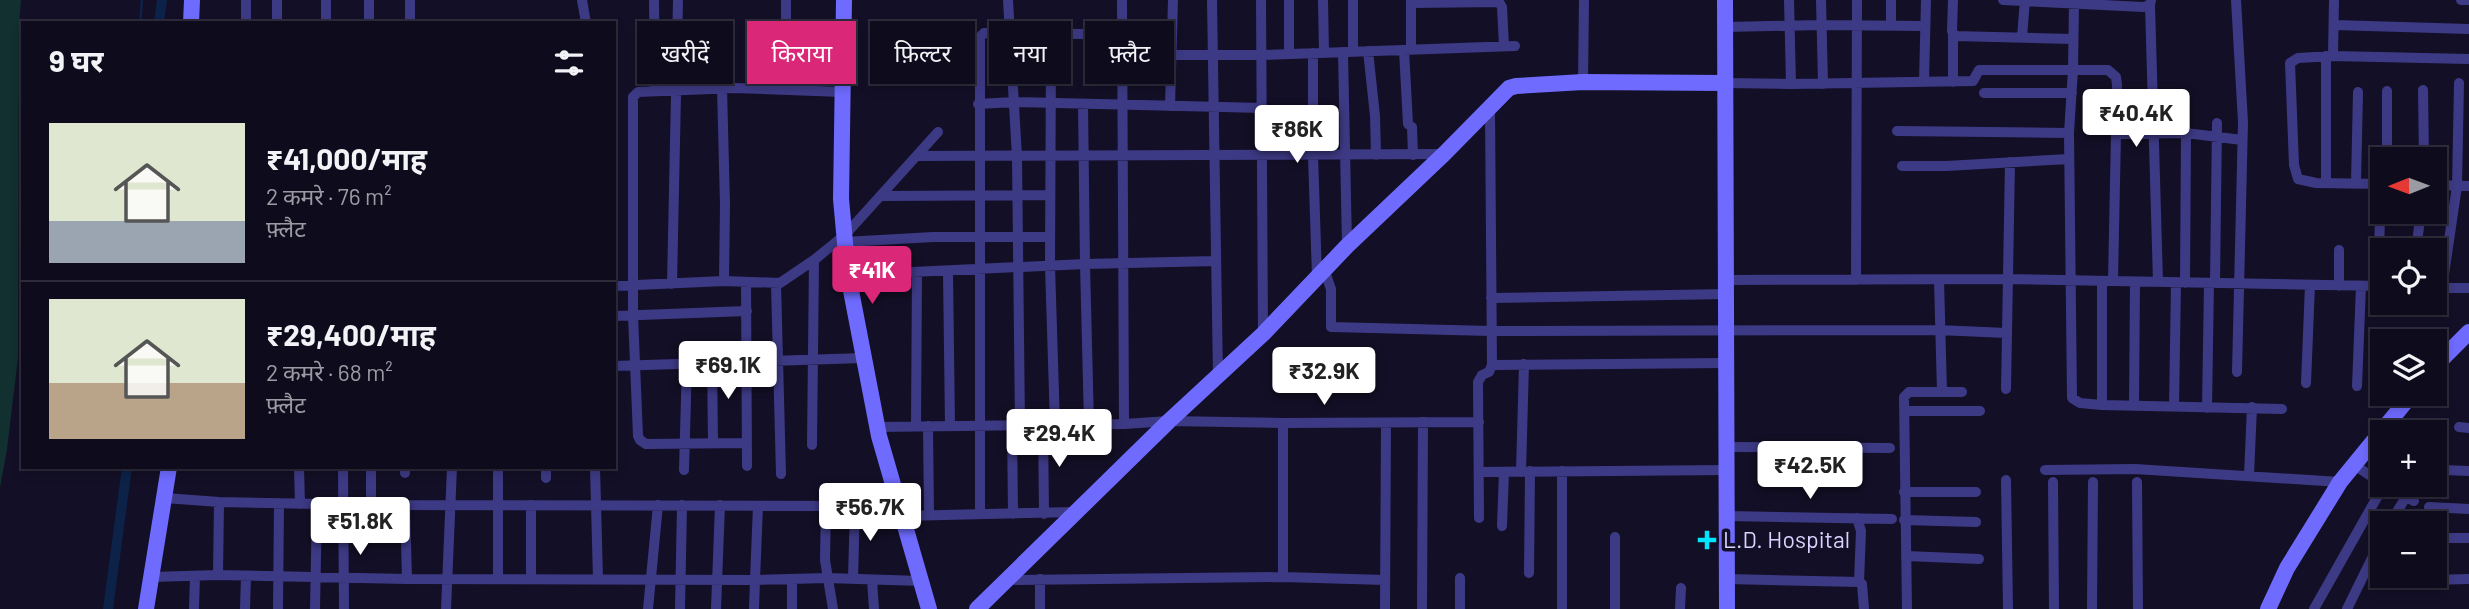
<!DOCTYPE html>
<html lang="hi">
<head>
<meta charset="utf-8">
<style>
  :root { --surface:#0e0b1c; --page:#171425; --text:#f1f3f6; --muted:#9b9ba3; --line:#2e2b3b; --accent:#db2777 }
  body { margin:0; font-family:Barlow,"Noto Sans Devanagari",sans-serif; background:var(--page); color:var(--text); height:100vh; display:flex; flex-direction:column; font-size:26px; white-space:nowrap }
  * { box-sizing:border-box; margin:0 }
  p { font-size:23px; color:var(--muted) }
  .icon { flex:none; width:38px; height:38px; fill:none; stroke:currentColor; stroke-width:2; stroke-linecap:round; stroke-linejoin:round }
  .map { position:relative; flex:1; overflow:hidden }
  .panel { position:absolute; left:21px; top:21px; width:595px; height:448px; display:flex; flex-direction:column; background:var(--surface); border-radius:0px; box-shadow:0 4px 10px #0003,0 0 0 2px var(--line) }
  .panel>* { flex:none }
  .banner { position:absolute; left:637px; top:21px; width:665px; height:63px; display:flex; gap:14px }
  .needle { width:46px; rotate:269deg }
  .buttons { position:absolute; left:2370px; top:147px; display:grid; gap:14px }
  .buttons a { display:grid; place-items:center; width:77px; height:77px; border-radius:0px; background:var(--surface); box-shadow:0 4px 10px #0003,0 0 0 2px var(--line); font-size:35px }
  .price { position:absolute; translate:-50% -60px; padding:0 16px; border-radius:7px; background:#fff; color:#222; font-size:23px; line-height:46px; filter:drop-shadow(0 2px 4px #0008) }
  .price::after { content:''; position:absolute; left:50%; top:42px; width:21px; height:16px; margin-left:-10px; background:inherit; clip-path:polygon(0 0,100% 0,50% 100%) }
  .price.on { background:var(--accent); color:#fff }
  ul { padding:0; list-style:none }
  li { display:flex; align-items:center; gap:21px; height:175px; padding:0 28px }
  li+li { border-top:2px solid var(--line) }
  li span { display:grid; place-items:center; flex:none; width:196px; height:140px; border-radius:0px; color:#555 }
  li>.icon { margin-inline-start:auto }
  span .icon { width:84px; height:84px; fill:#fffc; stroke-width:1 }
  li b { font-size:30px }
  h2 { display:flex; justify-content:space-between; align-items:center; height:84px; padding:0 28px; font-size:30px }
  .tag { padding:0 24px; border-radius:0px; background:var(--surface); box-shadow:0 4px 10px #0003,0 0 0 2px var(--line); font-size:24px; line-height:63px }
  .tag.on { background:var(--accent); color:#fff }
  .map>svg:first-child { display:block }
  .green { fill:#12302f }
  .lines { fill:none; stroke-linecap:round; stroke-linejoin:round }
  .stream { stroke:#0c2248; stroke-width:2.5 }
  .canal { stroke:#0c2248; stroke-width:10 }
  .street { stroke:#3d3a85; stroke-width:10 }
  .secondary { stroke:#6f6bff; stroke-width:16 }
  .poi-dot { fill:#00e5ff; stroke:#130f26; stroke-width:2.5 }
  .labels { text-anchor:middle; stroke-width:7; stroke-linejoin:round; paint-order:stroke }
  .poi-label { font-size:23px; fill:#d9d4ff; stroke:#130f26; text-anchor:start }
</style>
</head>
<body>
<div class="map">
<svg width="2469" height="609" viewBox="0 0 2469 609">
  <rect width="100%" height="100%" fill="#130f26"/>
  <path class="green" d="M 0,0 L 21,0 L 19,27 L 18,358 L 7,449 L 0,488 Z"/>
  <g class="lines">
    <path class="stream" d="M 140,23 L 142,0"/>
    <path class="canal" d="M 159,23 L 162,0
      M 108,609 L 127,467"/>
    <path class="street" d="M 246,0 L 246,23
      M 277,0 L 277,23
      M 582,0 L 586,23
      M 654,0 L 655,91
      M 1008,0 L 1017,157 L 1020,425
      M 1122,0 L 1124,424
      M 1212,0 L 1218,377
      M 1261,0 L 1263,334
      M 1289,0 L 1289,54
      M 1323,0 L 1324,52
      M 1353,0 L 1353,51
      M 1789,0 L 1791,84
      M 1821,0 L 1823,84
      M 1891,0 L 1891,25
      M 1953,0 L 1952,31 L 1955,36 L 2072,39
      M 2003,0 L 2143,7 L 2150,5 L 2151,0
      M 2236,0 L 2243,122 L 2237,372
      M 2461,0 L 2469,0
      M 1411,3 L 1499,2 L 1502,7 L 1504,46
      M 2074,4 L 2073,70 L 2069,133 L 2072,398 L 2080,403 L 2102,405 L 2282,409
      M 2150,5 L 2158,282
      M 326,23 L 326,0
      M 369,23 L 369,0
      M 410,23 L 410,0
      M 2334,25 L 2469,29
      M 1725,27 L 1821,25 L 1924,26
      M 1953,34 L 1953,82
      M 2022,37 L 2025,0
      M 923,43 L 978,42
      M 1411,49 L 1411,0
      M 1051,50 L 1050,266 L 1055,425
      M 1404,50 L 1408,124 L 1412,127 L 1413,155
      M 1368,51 L 1375,116 L 1376,155
      M 1343,52 L 1347,246
      M 1313,53 L 1313,155 L 1317,277
      M 1122,55 L 1262,55 L 1515,46
      M 2333,56 L 2334,0
      M 1583,82 L 1584,0
      M 1924,82 L 1926,0
      M 1724,83 L 1791,84 L 1973,81 L 1979,70 L 2108,70 L 2116,77 L 2117,85 L 2113,281
      M 722,88 L 725,205 L 724,281
      M 786,89 L 786,0
      M 2423,90 L 2424,159
      M 2387,91 L 2387,159
      M 1984,93 L 2072,93
      M 978,104 L 1014,102 L 1263,108
      M 1170,106 L 1173,0
      M 1897,131 L 2069,133
      M 2117,134 L 2186,133 L 2242,140
      M 918,156 L 1443,154
      M 1902,166 L 1946,166 L 2069,159
      M 2326,183 L 2326,56
      M 2356,183 L 2358,92
      M 2382,184 L 2316,183 L 2298,179 L 2294,165 L 2290,63 L 2298,58 L 2333,56 L 2469,59
      M 2434,185 L 2469,186
      M 882,196 L 1050,195
      M 845,242 L 933,237 L 1050,237
      M 2339,250 L 2339,286
      M 2416,250 L 2421,212
      M 1324,269 L 1331,289 L 1331,327 L 1491,331 L 1939,330 L 2006,333
      M 948,271 L 950,426
      M 848,275 L 1085,264 L 1083,104
      M 1727,280 L 2007,279 L 2382,286
      M 1856,280 L 1857,0
      M 1939,280 L 1942,392
      M 2102,281 L 2102,405
      M 746,282 L 747,466
      M 2185,283 L 2186,133
      M 2215,283 L 2217,123
      M 672,284 L 678,0
      M 776,284 L 781,474
      M 614,286 L 724,281 L 780,283 L 814,260 L 845,235 L 938,132
      M 2378,286 L 2381,184
      M 2434,288 L 2469,288
      M 2442,288 L 2457,186 L 2459,83
      M 1491,298 L 1727,294
      M 614,316 L 747,311
      M 712,361 L 713,442
      M 1492,365 L 1727,363
      M 614,366 L 864,358
      M 2306,383 L 2310,285
      M 2357,386 L 2361,286
      M 2006,389 L 2010,162
      M 2134,406 L 2135,282
      M 2174,407 L 2176,283
      M 2207,408 L 2209,283
      M 1905,411 L 1980,411
      M 1283,423 L 1283,577
      M 1089,424 L 1085,264 L 1216,261
      M 1012,425 L 1013,514
      M 1043,425 L 1044,514
      M 916,426 L 917,272
      M 928,426 L 929,515
      M 877,427 L 1124,424 L 1169,421 L 1283,423 L 1479,422
      M 2459,427 L 2469,428
      M 747,443 L 646,444 L 640,440 L 638,436 L 633,315 L 633,97 L 638,92 L 734,88 L 842,92
      M 812,445 L 814,260
      M 1727,447 L 1890,448
      M 2354,465 L 2382,483
      M 299,467 L 300,504
      M 343,467 L 344,609
      M 498,467 L 498,578
      M 546,467 L 546,478
      M 595,467 L 598,579
      M 684,470 L 687,362
      M 2045,470 L 2135,469 L 2340,482
      M 2444,470 L 2469,471
      M 1479,472 L 1727,470
      M 1521,472 L 1524,364
      M 405,473 L 405,467
      M 2249,475 L 2252,407
      M 2006,480 L 2008,609
      M 2053,482 L 2054,609
      M 2137,482 L 2138,609
      M 2384,485 L 2414,501
      M 1904,492 L 1976,492
      M 165,498 L 219,502 L 371,505 L 899,506
      M 219,502 L 218,575 L 407,579 L 755,580 L 758,506
      M 371,505 L 371,467
      M 405,505 L 407,579
      M 826,505 L 825,560 L 833,609
      M 2429,507 L 2469,509
      M 980,514 L 980,37 L 984,33 L 1083,34
      M 902,516 L 1075,512
      M 1726,516 L 1892,519
      M 1479,518 L 1478,382 L 1482,375 L 1489,372 L 1492,365 L 1490,109
      M 1857,518 L 1861,531 L 1859,582
      M 1904,520 L 1976,522
      M 2390,523 L 2406,497
      M 1502,526 L 1504,472
      M 2434,538 L 2469,538
      M 1906,556 L 1979,559
      M 1529,573 L 1530,471
      M 151,577 L 218,575
      M 531,578 L 531,505
      M 853,579 L 855,506
      M 1040,579 L 1040,609
      M 1727,579 L 1859,582 L 1862,584 L 1864,609
      M 872,580 L 874,609
      M 1006,580 L 1283,577 L 1385,580
      M 2396,581 L 2469,579
      M 194,609 L 195,576
      M 245,609 L 246,576
      M 278,609 L 279,503
      M 315,609 L 317,504
      M 446,609 L 452,467
      M 648,609 L 658,505
      M 680,609 L 682,505
      M 716,609 L 720,505
      M 754,609 L 755,580 L 827,578 L 921,581
      M 792,609 L 792,580
      M 1385,609 L 1386,423
      M 1422,609 L 1423,422
      M 1460,609 L 1460,578
      M 1562,609 L 1562,471
      M 1615,609 L 1615,537
      M 1680,609 L 1681,588
      M 1907,609 L 1904,397 L 1909,392 L 1962,392
      M 2092,609 L 2093,482
      M 2314,609 L 2384,485
      M 2347,609 L 2382,538"/>
    <path class="secondary" d="M 844,0 L 841,199 L 848,275 L 879,436 L 929,609
      M 1725,0 L 1727,609
      M 191,23 L 192,0
      M 2434,367 L 2469,332
      M 146,609 L 169,467
      M 977,609 L 1169,421 L 1263,334 L 1347,246 L 1444,154 L 1509,88 L 1516,86 L 1583,82 L 1724,83
      M 2268,609 L 2287,568 L 2340,482 L 2412,394"/>
  </g>
  <path class="poi-dot" d="M1703.5 529.5h7v7h7v7h-7v7h-7v-7h-7v-7h7z"/>
  <g class="labels">
    <g class="poi-label">
      <text x="1723" y="548">L.D. Hospital</text>
    </g>
  </g>
</svg>
<div class="buttons">
<a><svg class="needle" viewBox="-14 -14 28 28"><path d="M0-13l5 13h-10z" fill="#e53935"/><path d="M0 13l5-13h-10z" fill="#9b9ba3"/></svg></a>
<a><svg class="icon" aria-label="locate" viewBox="0 0 24 24"><circle cx="12" cy="12" r="6"/><path d="M12 2v4M12 18v4M2 12h4M18 12h4"/></svg></a>
<a><svg class="icon" aria-label="layers" viewBox="0 0 24 24"><path d="M12 4l9 5-9 5-9-5zM3 14l9 5 9-5"/></svg></a>
<a>+</a>
<a>−</a>
</div>
<b class="price" style="left:2136px;top:149px">₹40.4K</b>
<b class="price" style="left:1297px;top:165px">₹86K</b>
<b class="price on" style="left:872px;top:306px">₹41K</b>
<b class="price" style="left:728px;top:401px">₹69.1K</b>
<b class="price" style="left:1324px;top:407px">₹32.9K</b>
<b class="price" style="left:1059px;top:469px">₹29.4K</b>
<b class="price" style="left:1810px;top:501px">₹42.5K</b>
<b class="price" style="left:870px;top:543px">₹56.7K</b>
<b class="price" style="left:360px;top:557px">₹51.8K</b>
<div class="banner">
<a class="tag">खरीदें</a>
<a class="tag on">किराया</a>
<a class="tag">फ़िल्टर</a>
<a class="tag">नया</a>
<a class="tag">फ़्लैट</a>
</div>
<section class="panel">
<h2>9 घर<svg class="icon" aria-label="filters" viewBox="0 0 24 24"><path d="M4 7h16M4 17h16"/><circle cx="9" cy="7" r="2"/><circle cx="15" cy="17" r="2"/></svg></h2>
<ul>
<li><span style="background:linear-gradient(#dfe7d0 70%,#9aa5b1 0)"><svg class="icon" aria-label="home" viewBox="0 0 24 24"><path d="M3 11l9-7 9 7M6 9v11h12V9"/></svg></span><div><b>₹41,000/माह</b><p>2 कमरे · 76 m²</p><p>फ़्लैट</p></div></li>
<li><span style="background:linear-gradient(#dfe7d0 60%,#b9a48a 0)"><svg class="icon" aria-label="home" viewBox="0 0 24 24"><path d="M3 11l9-7 9 7M6 9v11h12V9"/></svg></span><div><b>₹29,400/माह</b><p>2 कमरे · 68 m²</p><p>फ़्लैट</p></div></li>
</ul>
</section>
</div>
</body>
</html>
